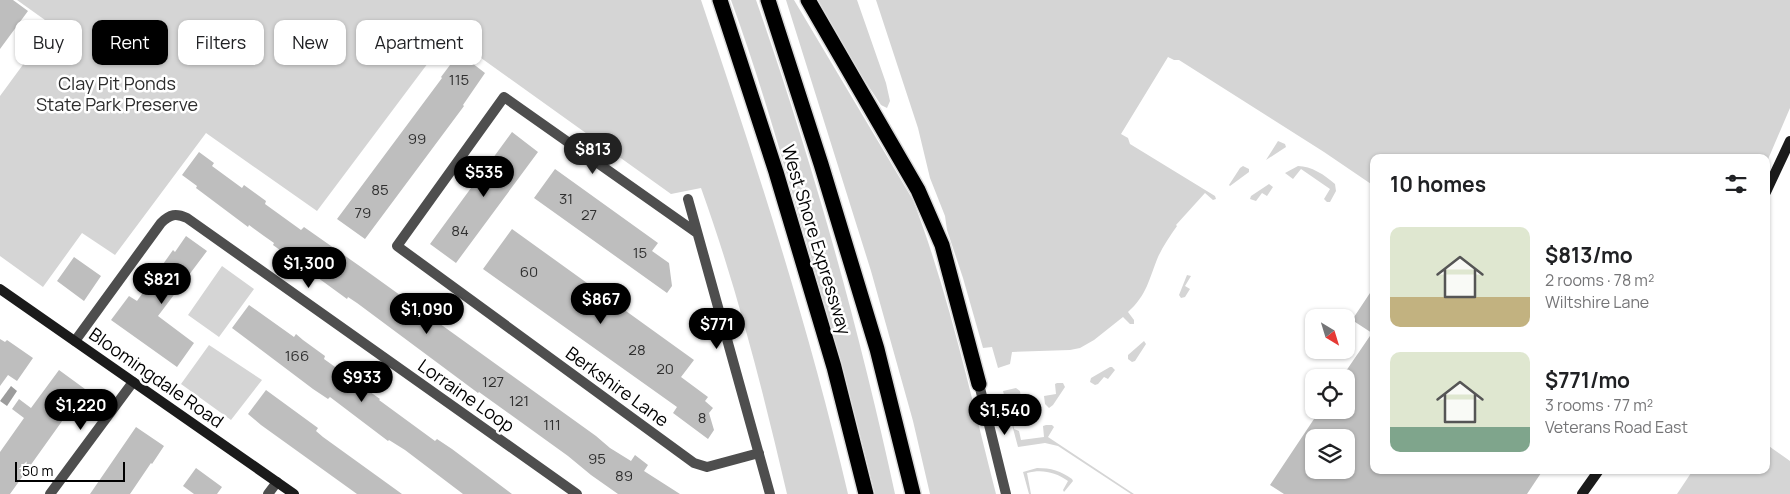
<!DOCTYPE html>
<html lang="en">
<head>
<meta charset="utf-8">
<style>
  :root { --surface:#fff; --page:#f2f2f2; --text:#202124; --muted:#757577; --accent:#000 }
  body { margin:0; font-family:Manrope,sans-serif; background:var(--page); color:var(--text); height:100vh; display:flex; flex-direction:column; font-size:19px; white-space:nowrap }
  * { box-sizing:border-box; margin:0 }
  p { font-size:16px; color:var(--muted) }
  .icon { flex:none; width:28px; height:28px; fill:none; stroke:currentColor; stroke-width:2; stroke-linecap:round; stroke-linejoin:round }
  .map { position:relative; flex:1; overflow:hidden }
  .drawer { position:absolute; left:1370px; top:154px; width:400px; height:320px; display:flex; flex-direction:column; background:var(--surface); border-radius:10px; box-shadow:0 1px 4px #0004 }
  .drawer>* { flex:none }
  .guide { position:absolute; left:15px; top:20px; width:475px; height:45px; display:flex; gap:10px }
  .needle { width:32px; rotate:142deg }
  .buttons { position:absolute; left:1305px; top:309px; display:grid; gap:10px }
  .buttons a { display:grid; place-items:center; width:50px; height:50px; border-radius:10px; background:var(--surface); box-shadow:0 1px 4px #0004; font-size:25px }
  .scale { position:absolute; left:15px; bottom:12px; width:110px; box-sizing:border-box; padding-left:5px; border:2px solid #000; border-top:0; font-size:14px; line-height:18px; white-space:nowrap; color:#000; -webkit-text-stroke:4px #fff; paint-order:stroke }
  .price { position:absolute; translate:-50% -42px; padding:0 11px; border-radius:18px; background:var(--accent); color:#fff; font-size:16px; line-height:32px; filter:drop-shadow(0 1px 2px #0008) }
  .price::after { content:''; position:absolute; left:50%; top:30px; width:15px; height:11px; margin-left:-8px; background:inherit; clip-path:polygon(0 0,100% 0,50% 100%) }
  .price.on { background:#222; color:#fff }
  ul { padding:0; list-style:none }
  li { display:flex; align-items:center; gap:15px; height:125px; padding:0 20px }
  li span { display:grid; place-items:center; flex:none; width:140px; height:100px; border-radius:10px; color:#555 }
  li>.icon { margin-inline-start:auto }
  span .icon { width:60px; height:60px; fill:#fffc; stroke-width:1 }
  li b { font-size:21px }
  h2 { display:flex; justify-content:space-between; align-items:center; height:60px; padding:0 20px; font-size:21px }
  .tag { padding:0 18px; border-radius:10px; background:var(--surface); box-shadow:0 1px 4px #0004; font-size:18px; line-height:45px }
  .tag.on { background:var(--accent); color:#fff }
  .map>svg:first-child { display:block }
  .green { fill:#d5d5d5 }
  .water { fill:#9c9c9c }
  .building { fill:#bebebe; fill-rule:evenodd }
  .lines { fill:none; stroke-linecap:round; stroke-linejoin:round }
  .highway-casing { stroke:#dbdbdb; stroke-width:18 }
  .street { stroke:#4e4e4e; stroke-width:10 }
  .secondary { stroke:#1b1b1b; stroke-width:10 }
  .highway { stroke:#000; stroke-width:15 }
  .labels { text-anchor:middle; stroke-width:5; stroke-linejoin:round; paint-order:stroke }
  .number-label { font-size:15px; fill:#303030 }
  .park-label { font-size:18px; fill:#2c2c2c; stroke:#fff }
  .street-label { font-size:18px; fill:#000; stroke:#fff }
</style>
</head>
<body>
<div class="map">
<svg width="1790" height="494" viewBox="0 0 1790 494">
  <rect width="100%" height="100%" fill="#fff"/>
  <path class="green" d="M 17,0 L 701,0 C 756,163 809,327 848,494 L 787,494 C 763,391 737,288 701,188 L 671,194 L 449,35 L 317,211 L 206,133 L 115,255 L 82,233 L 43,287 L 0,256 L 0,96 L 52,25 Z
    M 731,0 L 756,0 C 812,161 859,327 895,494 L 875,494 C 851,397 824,301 796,206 C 776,137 756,68 731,0 Z
    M 786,0 L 794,0 L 913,200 C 949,294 971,397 996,494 L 930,494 L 913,421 L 871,271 Z
    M 818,0 L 857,0 L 886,83 L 890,101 L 887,108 L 881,105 L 855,66 Z
    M 876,0 L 1790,0 L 1790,108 L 1766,164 L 1766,158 L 1374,158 L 1374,186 L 1324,152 L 1179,60 L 1174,60 L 1168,57 L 1121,134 L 1128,138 L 1130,144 L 1215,196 L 1216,199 L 1213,200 L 1205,193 L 1176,225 L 1177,226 C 1170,236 1163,246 1158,257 C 1149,279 1147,295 1128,312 L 1134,320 L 1134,324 L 1130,324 L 1123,317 L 1094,340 L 1080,348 L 1070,350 L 1012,352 L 1010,364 L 998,368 L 992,347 L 983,348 L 963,278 L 947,230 L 945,216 L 930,178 L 918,128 Z
    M 1278,141 L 1285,144 L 1286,147 L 1266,160 Z
    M 1243,166 L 1249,169 L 1249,172 L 1230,186 L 1229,185 L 1240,168 Z
    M 1298,166 C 1311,166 1325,175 1335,184 L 1336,191 L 1330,202 L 1327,202 L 1324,199 L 1330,189 L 1301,169 L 1293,179 L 1285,173 Z
    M 1269,184 L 1273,187 L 1267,196 L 1262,193 L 1256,201 L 1250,199 L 1251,196 Z
    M 222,266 L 254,289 L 219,337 L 188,315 Z
    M 1187,275 L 1191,276 L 1185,286 L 1190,289 L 1185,297 L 1181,298 L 1179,295 Z
    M 1144,341 L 1146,344 L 1135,361 L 1132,362 L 1128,359 L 1128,355 Z
    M 209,345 L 262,380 L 231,420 L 181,384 Z
    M 1110,367 L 1112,367 L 1115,370 L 1108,379 L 1104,377 L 1098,384 L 1095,385 L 1090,382 L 1091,378 Z
    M 1057,383 L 1063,383 L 1065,387 L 1053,405 L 1049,408 L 1045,404 L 1044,396 L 1056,394 L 1055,384 Z
    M 1016,388 L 1020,391 L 1021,399 L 1015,400 L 1016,411 L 1012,413 L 1014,429 L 1019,431 L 1021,440 L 1044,437 L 1043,426 L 1046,425 L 1052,425 L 1054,427 L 1048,437 L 1134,494 L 1131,494 L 1058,446 L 1045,443 L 1018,447 L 1003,391 Z
    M 1766,444 L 1790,461 L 1790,494 L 1677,494 L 1693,470 L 1766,470 Z
    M 1037,468 C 1051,468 1061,471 1072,479 L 1073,481 L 1064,492 L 1063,490 L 1068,481 C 1055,472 1042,469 1027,473 L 1031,494 L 1029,494 L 1023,472 Z"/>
  <path class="water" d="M 11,386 L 17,391 L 7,406 L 0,401 Z"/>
  <path class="building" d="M 0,0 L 13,0 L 28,11 L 0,49 Z
    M 459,53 L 485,73 L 463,105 L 464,106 L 365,239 L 337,219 L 442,78 L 441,77 Z
    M 512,132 L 538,152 L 456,263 L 430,244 Z
    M 199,152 L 214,163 L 212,166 L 242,188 L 244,185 L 266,201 L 265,204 L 301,230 L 304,227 L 361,267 L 596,436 L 610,448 L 631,461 L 635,455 L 648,465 L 644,471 L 680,494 L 618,494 L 591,475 L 568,456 L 479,392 L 478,393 L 357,303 L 348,297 L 347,299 L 273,245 L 274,243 L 264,236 L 249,225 L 248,227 L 196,188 L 197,186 L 182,175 Z
    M 555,169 L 658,243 L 652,251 L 669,263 L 672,286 L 667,293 L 534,198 Z
    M 512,229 L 694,360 L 681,377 L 708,397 L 705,401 L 713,408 L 709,413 L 714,430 L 708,439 L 673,413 L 677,407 L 483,269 Z
    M 186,236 L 207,251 L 158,316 L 194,343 L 177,367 L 111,320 L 129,296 L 137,301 L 173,250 L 175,252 Z
    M 74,257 L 101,276 L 84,301 L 57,281 Z
    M 1374,287 L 1374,470 L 1543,470 L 1527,494 L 1284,494 L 1270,485 L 1320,410 L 1346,410 L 1346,371 L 1372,333 L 1352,320 ZM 1314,438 L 1346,438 L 1346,470 L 1314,470 Z
    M 249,305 L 294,337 L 296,334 L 303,340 L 325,356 L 324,359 L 380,399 L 379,400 L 435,441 L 437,439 L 452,449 L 512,494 L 463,494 L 405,450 L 389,440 L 388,441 L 330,397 L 328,399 L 313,389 L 232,328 Z
    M 0,339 L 5,342 L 7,340 L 33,358 L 17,381 L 8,375 L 0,386 Z
    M 59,370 L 85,389 L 10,494 L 0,494 L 0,452 L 24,418 L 12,409 L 19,399 L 31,408 Z
    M 266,390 L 318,428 L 316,431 L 323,437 L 402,494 L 357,494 L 261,425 L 248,414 Z
    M 136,427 L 164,446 L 152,464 L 151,463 L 130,494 L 90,494 Z
    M 196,468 L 222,487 L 217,494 L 194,494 L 183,486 Z"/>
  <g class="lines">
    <defs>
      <path id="highway" d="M 720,0 L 776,172 L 834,367 L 866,494
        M 768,0 L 821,164 L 877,349 L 913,494
        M 808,0 L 918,190 L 942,245 L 979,384"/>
    </defs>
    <use href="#highway" class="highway-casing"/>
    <path class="street" d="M 688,199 L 770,494
      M 697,233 L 504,97 L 397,246 L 694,463 L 707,467 L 759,453
      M 75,341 L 161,223 C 170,214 176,213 187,218 L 577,494
      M 979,384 L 1006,494
      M 50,494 L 133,382
      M 268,494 L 277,482"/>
    <path class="secondary" d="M 1766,192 L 1790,141
      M 0,289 L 294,494
      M 1582,494 L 1599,470"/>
    <use href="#highway" class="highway"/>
  </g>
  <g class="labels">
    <g class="number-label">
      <text x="459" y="85">115</text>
      <text x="417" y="144">99</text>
      <text x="380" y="195">85</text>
      <text x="566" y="204">31</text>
      <text x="363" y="218">79</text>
      <text x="589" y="220">27</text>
      <text x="460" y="236">84</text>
      <text x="640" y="258">15</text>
      <text x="529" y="277">60</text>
      <text x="637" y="355">28</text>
      <text x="297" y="361">166</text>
      <text x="665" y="374">20</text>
      <text x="493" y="387">127</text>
      <text x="519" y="406">121</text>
      <text x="702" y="423">8</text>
      <text x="552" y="430">111</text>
      <text x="597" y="464">95</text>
      <text x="624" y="481">89</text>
    </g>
    <g class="park-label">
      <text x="117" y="90">Clay Pit Ponds<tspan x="117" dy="21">State Park Preserve</tspan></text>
    </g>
    <g class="street-label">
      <text transform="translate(816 240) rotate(73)" y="6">West Shore Expressway</text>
      <text transform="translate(156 378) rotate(35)" y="6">Bloomingdale Road</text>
      <text transform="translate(617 387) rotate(36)" y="6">Berkshire Lane</text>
      <text transform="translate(466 396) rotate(35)" y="6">Lorraine Loop</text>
    </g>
  </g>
</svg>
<div class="buttons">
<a><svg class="needle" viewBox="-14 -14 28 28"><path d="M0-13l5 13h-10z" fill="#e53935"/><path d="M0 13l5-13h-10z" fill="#757577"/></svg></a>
<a><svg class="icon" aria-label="locate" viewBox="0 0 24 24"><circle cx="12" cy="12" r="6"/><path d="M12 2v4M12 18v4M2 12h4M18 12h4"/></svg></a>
<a><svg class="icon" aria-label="layers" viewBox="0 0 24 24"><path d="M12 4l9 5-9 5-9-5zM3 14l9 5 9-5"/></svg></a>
</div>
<div class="scale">50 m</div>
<b class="price on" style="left:593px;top:175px">$813</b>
<b class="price" style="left:484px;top:198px">$535</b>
<b class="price" style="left:309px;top:289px">$1,300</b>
<b class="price" style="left:162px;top:305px">$821</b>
<b class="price" style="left:601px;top:325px">$867</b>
<b class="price" style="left:427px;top:335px">$1,090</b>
<b class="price" style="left:717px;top:350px">$771</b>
<b class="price" style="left:362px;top:403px">$933</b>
<b class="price" style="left:81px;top:431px">$1,220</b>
<b class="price" style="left:1005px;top:436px">$1,540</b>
<div class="guide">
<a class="tag">Buy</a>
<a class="tag on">Rent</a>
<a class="tag">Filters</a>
<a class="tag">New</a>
<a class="tag">Apartment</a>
</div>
<section class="drawer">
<h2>10 homes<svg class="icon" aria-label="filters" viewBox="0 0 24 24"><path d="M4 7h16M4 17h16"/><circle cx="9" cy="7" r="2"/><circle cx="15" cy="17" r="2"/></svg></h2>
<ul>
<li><span style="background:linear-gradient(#dfe7d0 70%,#c2b280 0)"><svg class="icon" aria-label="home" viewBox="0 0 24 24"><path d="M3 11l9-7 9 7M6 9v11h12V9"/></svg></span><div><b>$813/mo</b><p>2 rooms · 78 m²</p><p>Wiltshire Lane</p></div></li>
<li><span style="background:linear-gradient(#dfe7d0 75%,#7fa58c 0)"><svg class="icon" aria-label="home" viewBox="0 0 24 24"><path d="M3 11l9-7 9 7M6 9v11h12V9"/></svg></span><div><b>$771/mo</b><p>3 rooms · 77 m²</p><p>Veterans Road East</p></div></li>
</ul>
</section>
</div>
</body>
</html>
